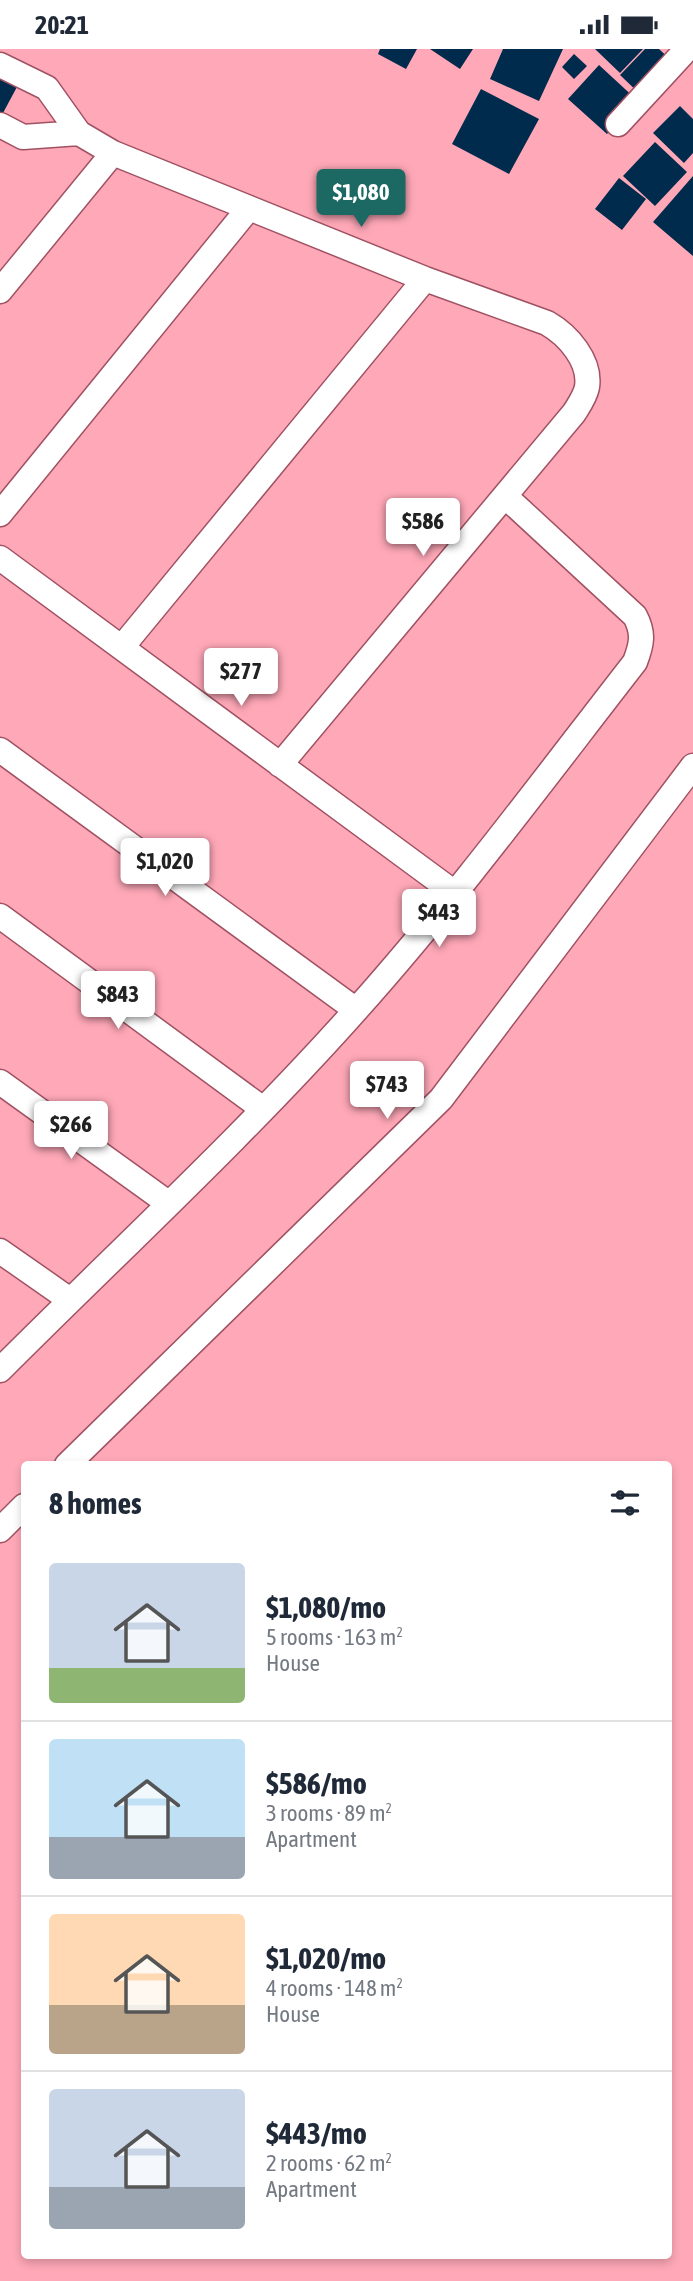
<!DOCTYPE html>
<html lang="en">
<head>
<meta charset="utf-8">
<style>
  :root { --surface:#fff; --page:#f6f6f7; --text:#1f2937; --muted:#747a83; --line:#e0e1e3; --accent:#1c6862 }
  body { margin:0; font-family:"Asap Condensed",sans-serif; background:var(--page); color:var(--text); height:100vh; display:flex; flex-direction:column; font-size:26px; white-space:nowrap }
  * { box-sizing:border-box; margin:0 }
  p { font-size:23px; color:var(--muted) }
  .icon { flex:none; width:38px; height:38px; fill:none; stroke:currentColor; stroke-width:2; stroke-linecap:round; stroke-linejoin:round }
  .map { position:relative; flex:1; overflow:hidden }
  .side { position:absolute; left:21px; top:1412px; width:651px; height:798px; display:flex; flex-direction:column; background:var(--surface); border-radius:7px; box-shadow:0 4px 10px #0003 }
  .side>* { flex:none }
  .price { position:absolute; translate:-50% -60px; padding:0 16px; border-radius:7px; background:#fff; color:#222; font-size:23px; line-height:46px; filter:drop-shadow(0 2px 4px #0008) }
  .price::after { content:''; position:absolute; left:50%; top:42px; width:21px; height:16px; margin-left:-10px; background:inherit; clip-path:polygon(0 0,100% 0,50% 100%) }
  .price.selected { background:var(--accent); color:#fff }
  ul { padding:0; list-style:none }
  li { display:flex; align-items:center; gap:21px; height:175px; padding:0 28px }
  li+li { border-top:2px solid var(--line) }
  li span { display:grid; place-items:center; flex:none; width:196px; height:140px; border-radius:7px; color:#555 }
  li>.icon { margin-inline-start:auto }
  span .icon { width:84px; height:84px; fill:#fffc; stroke-width:1 }
  li b { font-size:30px }
  h2 { display:flex; justify-content:space-between; align-items:center; height:84px; padding:0 28px; font-size:30px }
  .status { display:flex; justify-content:space-between; align-items:center; height:49px; padding:0 35px; background:var(--surface); direction:ltr }
  .status svg { height:19px; fill:currentColor }
  .map>svg:first-child { display:block }
  .building { fill:#002b4d }
  .lines { fill:none; stroke-linecap:round; stroke-linejoin:round }
  .street-casing { stroke:#a05263; stroke-width:27 }
  .street { stroke:#fff; stroke-width:24 }
</style>
</head>
<body>
<div class="status"><b>20:21</b><svg viewBox="0 0 49 12"><path d="M0 12V9h3v3zM5 12V6h3v6zM10 12V3h3v9zM15 12V0h3v12zM26 1h20v11H26zM47 4h2v5h-2z"/></svg></div>
<div class="map">
<svg width="693" height="2232" viewBox="0 0 693 2232">
  <rect width="100%" height="100%" fill="#ffa8b8"/>
  <path class="building" d="M 380,0 L 417,0 L 406,20 L 378,5 Z
    M 430,0 L 473,0 L 460,20 Z
    M 503,0 L 563,0 L 539,52 L 490,30 Z
    M 595,0 L 643,0 L 620,24 Z
    M 645,0 L 659,0 L 674,14 L 642,47 L 620,26 Z
    M 574,5 L 587,17 L 574,30 L 562,18 Z
    M 599,16 L 638,52 L 607,85 L 568,50 Z
    M 0,26 L 18,36 L 3,64 L 0,63 Z
    M 481,40 L 539,70 L 509,125 L 452,95 Z
    M 680,57 L 693,70 L 693,104 L 684,114 L 653,84 Z
    M 655,93 L 687,123 L 655,157 L 623,127 Z
    M 693,127 L 693,207 L 653,173 Z
    M 619,129 L 646,150 L 622,181 L 595,160 Z"/>
  <g class="lines">
    <defs>
      <path id="street" d="M 0,16 L 47,39 L 79,84 L 113,104 L 425,230 L 547,274 C 568,286 591,312 587,338 C 585,348 579,356 574,364 L 280,716
        M 618,75 L 687,0
        M 0,76 L 23,88 L 79,84
        M 0,242 L 113,104
        M 0,465 L 249,159
        M 0,509 L 456,845
        M 122,598 L 425,230
        M 0,701 L 356,961
        M 0,867 L 263,1060
        M 0,1033 L 168,1154
        M 0,1202 L 70,1251
        M 0,1321 C 120,1201 245,1086 357,960 C 456,849 544,730 635,613 C 642,595 644,584 635,567 L 505,447
        M 67,1416 L 441,1050 L 693,717
        M 0,1481 L 24,1457"/>
    </defs>
    <use href="#street" class="street-casing"/>
    <use href="#street" class="street"/>
  </g>
</svg>
<b class="price selected" style="left:361px;top:180px">$1,080</b>
<b class="price" style="left:423px;top:509px">$586</b>
<b class="price" style="left:241px;top:659px">$277</b>
<b class="price" style="left:165px;top:849px">$1,020</b>
<b class="price" style="left:439px;top:900px">$443</b>
<b class="price" style="left:118px;top:982px">$843</b>
<b class="price" style="left:387px;top:1072px">$743</b>
<b class="price" style="left:71px;top:1112px">$266</b>
<section class="side">
<h2>8 homes<svg class="icon" aria-label="filters" viewBox="0 0 24 24"><path d="M4 7h16M4 17h16"/><circle cx="9" cy="7" r="2"/><circle cx="15" cy="17" r="2"/></svg></h2>
<ul>
<li><span style="background:linear-gradient(#c9d6e8 75%,#8fb573 0)"><svg class="icon" aria-label="home" viewBox="0 0 24 24"><path d="M3 11l9-7 9 7M6 9v11h12V9"/></svg></span><div><b>$1,080/mo</b><p>5 rooms · 163 m²</p><p>House</p></div></li>
<li><span style="background:linear-gradient(#bfe0f5 70%,#9aa5b1 0)"><svg class="icon" aria-label="home" viewBox="0 0 24 24"><path d="M3 11l9-7 9 7M6 9v11h12V9"/></svg></span><div><b>$586/mo</b><p>3 rooms · 89 m²</p><p>Apartment</p></div></li>
<li><span style="background:linear-gradient(#ffd9b3 65%,#b9a48a 0)"><svg class="icon" aria-label="home" viewBox="0 0 24 24"><path d="M3 11l9-7 9 7M6 9v11h12V9"/></svg></span><div><b>$1,020/mo</b><p>4 rooms · 148 m²</p><p>House</p></div></li>
<li><span style="background:linear-gradient(#c9d6e8 70%,#9aa5b1 0)"><svg class="icon" aria-label="home" viewBox="0 0 24 24"><path d="M3 11l9-7 9 7M6 9v11h12V9"/></svg></span><div><b>$443/mo</b><p>2 rooms · 62 m²</p><p>Apartment</p></div></li>
</ul>
</section>
</div>
</body>
</html>
